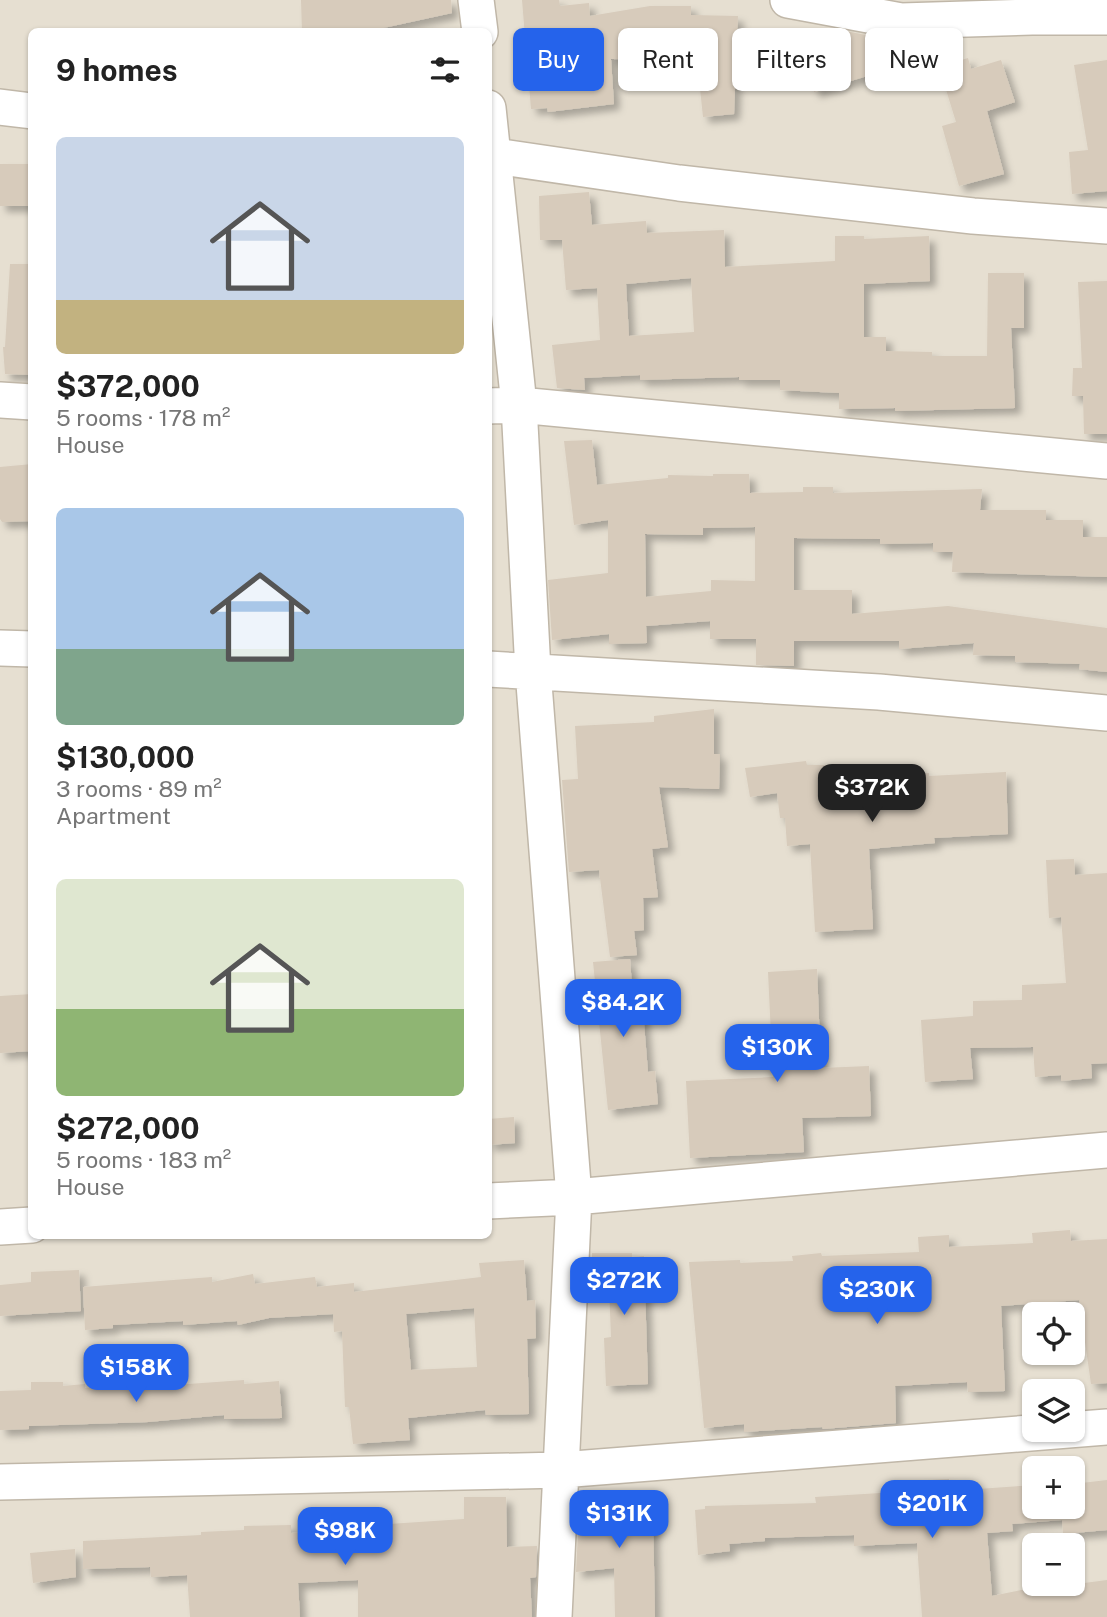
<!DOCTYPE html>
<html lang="en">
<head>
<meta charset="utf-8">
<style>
  :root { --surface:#fff; --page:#f6f6f6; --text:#222; --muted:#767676; --accent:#2563eb }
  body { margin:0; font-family:"Public Sans",sans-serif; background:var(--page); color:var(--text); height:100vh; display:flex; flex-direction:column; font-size:26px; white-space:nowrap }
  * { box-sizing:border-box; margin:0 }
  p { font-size:23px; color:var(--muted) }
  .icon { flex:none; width:38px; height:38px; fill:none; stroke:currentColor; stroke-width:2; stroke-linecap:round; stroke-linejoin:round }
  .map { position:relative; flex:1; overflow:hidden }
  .panel { position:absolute; left:28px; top:28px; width:464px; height:1211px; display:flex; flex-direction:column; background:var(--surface); border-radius:10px; box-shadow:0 2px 5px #0004 }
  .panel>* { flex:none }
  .guide { position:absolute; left:513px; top:28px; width:488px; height:63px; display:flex; gap:14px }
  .buttons { position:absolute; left:1022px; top:1302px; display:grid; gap:14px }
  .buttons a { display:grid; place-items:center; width:63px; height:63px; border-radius:10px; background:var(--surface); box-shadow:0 2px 5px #0004; font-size:35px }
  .price { position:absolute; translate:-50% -60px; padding:0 16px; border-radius:14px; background:var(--accent); color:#fff; font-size:23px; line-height:46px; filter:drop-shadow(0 2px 4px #0008) }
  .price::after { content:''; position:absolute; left:50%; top:42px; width:21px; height:16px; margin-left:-10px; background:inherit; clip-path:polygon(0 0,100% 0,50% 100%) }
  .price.current { background:#222; color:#fff }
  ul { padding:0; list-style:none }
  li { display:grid; align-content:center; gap:14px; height:371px; padding:0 28px }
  li span { display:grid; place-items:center; height:217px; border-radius:10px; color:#555 }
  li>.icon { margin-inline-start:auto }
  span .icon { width:126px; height:126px; fill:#fffc; stroke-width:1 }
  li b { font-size:30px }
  h2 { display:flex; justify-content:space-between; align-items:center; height:84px; padding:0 28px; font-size:30px }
  .chip { padding:0 24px; border-radius:10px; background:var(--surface); box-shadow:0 2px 5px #0004; font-size:24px; line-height:63px }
  .chip.current { background:var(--accent); color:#fff }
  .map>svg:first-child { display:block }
  .residential { fill:#e6dfd1; fill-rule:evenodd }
  .building { fill:#d7cbbb; fill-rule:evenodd; filter:url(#shadow) }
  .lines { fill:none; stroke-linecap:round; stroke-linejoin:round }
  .minor-casing { stroke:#c0b7a8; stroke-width:38 }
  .minor { stroke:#fff; stroke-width:35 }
</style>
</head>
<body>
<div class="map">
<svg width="1107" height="1617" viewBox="0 0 1107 1617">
  <defs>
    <filter id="shadow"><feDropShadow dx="6" dy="6" stdDeviation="3.5" flood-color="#0004"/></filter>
  </defs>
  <rect width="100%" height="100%" fill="#f2ede3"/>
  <path class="residential" d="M 0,0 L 1107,0 L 1107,1617 L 0,1617 ZM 32,32 L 488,32 L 488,1236 L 32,1236 ZM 1034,1314 L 1073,1314 L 1073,1353 L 1034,1353 ZM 1034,1391 L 1073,1391 L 1073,1430 L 1034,1430 ZM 1034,1468 L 1073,1468 L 1073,1507 L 1034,1507 ZM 1034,1545 L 1073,1545 L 1073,1584 L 1034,1584 Z"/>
  <path class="building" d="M 301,0 L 451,0 L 452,13 L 365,32 L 302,32 Z
    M 522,0 L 559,0 L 560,6 L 589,3 L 590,16 L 650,6 L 691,6 L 691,15 L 738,16 L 734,114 L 703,117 L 697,60 L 611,59 L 614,104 L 548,112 L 547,108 L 531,109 Z
    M 835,29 L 871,36 L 884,71 L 814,92 L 798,39 Z
    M 968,58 L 971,69 L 1001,60 L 1015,102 L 987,111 L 1004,174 L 959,186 L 942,126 L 956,122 L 939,67 Z
    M 1107,60 L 1107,191 L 1072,194 L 1069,152 L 1088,150 L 1074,65 Z
    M 0,164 L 32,164 L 32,206 L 0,206 Z
    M 589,192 L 592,225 L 646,221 L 647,233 L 724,230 L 725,267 L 835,261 L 835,236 L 864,236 L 864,239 L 929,236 L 930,281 L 864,284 L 864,337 L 886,337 L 886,351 L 932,352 L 932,356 L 987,356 L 988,273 L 1024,273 L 1024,328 L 1011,328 L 1015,408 L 895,411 L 895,408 L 839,409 L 839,393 L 780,390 L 780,380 L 739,380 L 739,377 L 640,380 L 640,375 L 584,378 L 585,390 L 557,388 L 552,345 L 600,340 L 597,288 L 566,290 L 562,240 L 540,240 L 539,196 ZM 691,278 L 694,332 L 629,336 L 626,284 Z
    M 10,264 L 32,264 L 32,375 L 5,374 L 3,347 L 5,347 Z
    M 1107,281 L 1107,434 L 1084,434 L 1083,396 L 1072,396 L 1073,368 L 1082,368 L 1078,282 Z
    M 592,440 L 597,485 L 668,478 L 668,475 L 713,476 L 713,474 L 749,474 L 750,493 L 803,492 L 803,487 L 833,487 L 833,493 L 982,489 L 980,510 L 1046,510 L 1046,520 L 1083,520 L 1083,537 L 1107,537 L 1107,577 L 952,572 L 953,552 L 933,552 L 933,543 L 880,544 L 880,539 L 794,538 L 794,590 L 852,590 L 852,614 L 948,606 L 1107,628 L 1107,672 L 1079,669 L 1080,664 L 1015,662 L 1015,656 L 973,655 L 974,643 L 899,649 L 899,641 L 794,641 L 794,666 L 756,665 L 756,639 L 710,639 L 710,621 L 646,626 L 647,643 L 609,644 L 609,634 L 552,640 L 548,580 L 608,573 L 608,520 L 574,525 L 564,441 ZM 755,527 L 755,581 L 711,580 L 711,591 L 646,597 L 645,534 L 703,535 L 703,528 Z
    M 32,464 L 32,521 L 2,522 L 0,519 L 0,467 Z
    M 714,709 L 714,754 L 720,754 L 719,789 L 659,787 L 668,847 L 652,849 L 658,897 L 643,898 L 644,930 L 634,931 L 637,955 L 610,957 L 599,870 L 569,872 L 562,780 L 578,779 L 575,726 L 654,722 L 654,716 Z
    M 806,761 L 807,765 L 865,765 L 865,779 L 929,773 L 929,776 L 1006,772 L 1008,834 L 934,838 L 935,843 L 869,849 L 873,929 L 815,932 L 810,844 L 787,846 L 785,818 L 780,818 L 777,793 L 750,797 L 745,768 Z
    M 1074,859 L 1075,875 L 1107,873 L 1107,1063 L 1091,1064 L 1092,1078 L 1061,1081 L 1061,1075 L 1035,1077 L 1033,1047 L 970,1048 L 973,1079 L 925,1082 L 921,1020 L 973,1016 L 973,1001 L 1022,1000 L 1022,985 L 1066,983 L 1061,917 L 1049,918 L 1046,860 Z
    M 630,959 L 634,1012 L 643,1011 L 648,1072 L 655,1071 L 658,1104 L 608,1110 L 593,962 Z
    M 817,969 L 821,1068 L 869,1066 L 871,1116 L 802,1118 L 804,1152 L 690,1158 L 686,1081 L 773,1077 L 768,972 Z
    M 32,994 L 32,1051 L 0,1053 L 0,996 Z
    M 514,1117 L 515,1143 L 488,1145 L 488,1119 Z
    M 1070,1230 L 1071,1241 L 1107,1239 L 1107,1383 L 1091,1384 L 1079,1300 L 1001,1306 L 1005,1391 L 968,1392 L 967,1382 L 895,1386 L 896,1423 L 823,1429 L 822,1427 L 744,1432 L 744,1424 L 704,1428 L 689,1262 L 740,1260 L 740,1263 L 793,1261 L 792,1256 L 821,1253 L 822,1256 L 919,1252 L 918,1237 L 949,1235 L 949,1247 L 1033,1243 L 1032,1233 Z
    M 592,1253 L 632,1253 L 632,1257 L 644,1256 L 648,1384 L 606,1386 L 604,1338 L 611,1337 L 609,1286 L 592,1286 Z
    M 524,1260 L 527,1301 L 535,1300 L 536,1338 L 527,1339 L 529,1414 L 486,1415 L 485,1410 L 408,1418 L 410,1440 L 353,1444 L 349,1407 L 345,1407 L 342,1331 L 334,1332 L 333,1314 L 269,1318 L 238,1325 L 237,1321 L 183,1325 L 183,1321 L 113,1325 L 113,1328 L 85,1330 L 83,1287 L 212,1277 L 212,1282 L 253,1274 L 255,1284 L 315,1277 L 317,1287 L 354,1283 L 354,1292 L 481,1277 L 479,1263 ZM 474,1308 L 477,1367 L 411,1370 L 406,1314 Z
    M 79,1270 L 81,1311 L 0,1316 L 0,1285 L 31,1282 L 31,1272 Z
    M 244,1380 L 244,1384 L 279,1381 L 282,1418 L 224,1419 L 224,1415 L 148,1422 L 29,1426 L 29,1429 L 0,1430 L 0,1391 L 31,1390 L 31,1382 L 63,1382 L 63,1386 L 85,1384 L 85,1388 L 118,1385 L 119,1389 Z
    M 949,1479 L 950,1491 L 1034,1485 L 1034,1507 L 1073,1507 L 1073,1484 L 1107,1480 L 1107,1530 L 1063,1534 L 1062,1520 L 1012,1524 L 1013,1531 L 987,1533 L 992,1596 L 1031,1588 L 1031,1590 L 1107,1580 L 1107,1617 L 922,1617 L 917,1543 L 854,1546 L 854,1535 L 765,1538 L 765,1541 L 729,1544 L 730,1551 L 698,1555 L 695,1510 L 705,1509 L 705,1506 L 816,1503 L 815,1497 L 913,1491 L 912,1481 Z
    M 629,1491 L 630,1516 L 653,1514 L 655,1617 L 615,1617 L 614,1568 L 576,1572 L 580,1493 Z
    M 464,1497 L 506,1497 L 507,1547 L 537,1546 L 536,1577 L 530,1578 L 532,1617 L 358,1617 L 358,1580 L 298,1583 L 300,1617 L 190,1617 L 187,1575 L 151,1577 L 150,1567 L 83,1569 L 83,1541 L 201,1535 L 201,1532 L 244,1530 L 244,1526 L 291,1525 L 291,1533 L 390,1528 L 389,1524 L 464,1519 Z
    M 75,1549 L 76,1577 L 33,1583 L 30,1553 Z"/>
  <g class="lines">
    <defs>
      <path id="minor" d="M 476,0 L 480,32
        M 788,0 L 901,21 L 1032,17 L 1107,17
        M 0,107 L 32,111
        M 488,108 L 519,405 L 533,671 L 574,1197 L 554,1617
        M 488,155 L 679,183 L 973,216 L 1107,226
        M 0,400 L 32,402
        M 488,406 L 519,405 L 1107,461
        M 0,648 L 32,649
        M 488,669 L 879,692 L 1107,713
        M 488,1201 L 574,1197 L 1107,1150
        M 0,1227 L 32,1225
        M 0,1482 L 561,1470 L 1107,1427"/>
    </defs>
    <use href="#minor" class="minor-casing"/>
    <use href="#minor" class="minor"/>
  </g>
</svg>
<div class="buttons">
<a><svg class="icon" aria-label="locate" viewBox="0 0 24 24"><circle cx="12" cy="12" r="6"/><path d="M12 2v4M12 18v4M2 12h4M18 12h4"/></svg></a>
<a><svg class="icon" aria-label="layers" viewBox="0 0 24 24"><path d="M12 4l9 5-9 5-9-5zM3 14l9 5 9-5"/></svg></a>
<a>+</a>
<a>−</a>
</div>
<b class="price current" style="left:872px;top:824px">$372K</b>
<b class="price" style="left:623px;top:1039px">$84.2K</b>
<b class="price" style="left:777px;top:1084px">$130K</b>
<b class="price" style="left:624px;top:1317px">$272K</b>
<b class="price" style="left:877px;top:1326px">$230K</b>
<b class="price" style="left:136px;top:1404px">$158K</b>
<b class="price" style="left:932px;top:1540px">$201K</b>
<b class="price" style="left:619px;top:1550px">$131K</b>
<b class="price" style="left:345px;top:1567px">$98K</b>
<div class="guide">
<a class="chip current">Buy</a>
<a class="chip">Rent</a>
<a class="chip">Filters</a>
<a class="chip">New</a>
</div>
<section class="panel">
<h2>9 homes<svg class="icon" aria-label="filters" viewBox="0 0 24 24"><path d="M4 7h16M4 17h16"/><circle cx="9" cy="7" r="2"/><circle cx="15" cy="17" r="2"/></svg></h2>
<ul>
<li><span style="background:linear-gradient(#c9d6e8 75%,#c2b280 0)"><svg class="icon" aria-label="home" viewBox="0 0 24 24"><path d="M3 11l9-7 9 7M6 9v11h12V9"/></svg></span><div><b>$372,000</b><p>5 rooms · 178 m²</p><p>House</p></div></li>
<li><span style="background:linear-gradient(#a9c7e8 65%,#7fa58c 0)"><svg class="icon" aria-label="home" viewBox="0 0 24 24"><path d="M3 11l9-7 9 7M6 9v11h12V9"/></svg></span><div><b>$130,000</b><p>3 rooms · 89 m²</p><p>Apartment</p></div></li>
<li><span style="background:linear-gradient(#dfe7d0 60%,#8fb573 0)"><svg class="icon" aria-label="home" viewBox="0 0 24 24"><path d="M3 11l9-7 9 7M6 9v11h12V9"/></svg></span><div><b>$272,000</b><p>5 rooms · 183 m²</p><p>House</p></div></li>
</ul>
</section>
</div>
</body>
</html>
